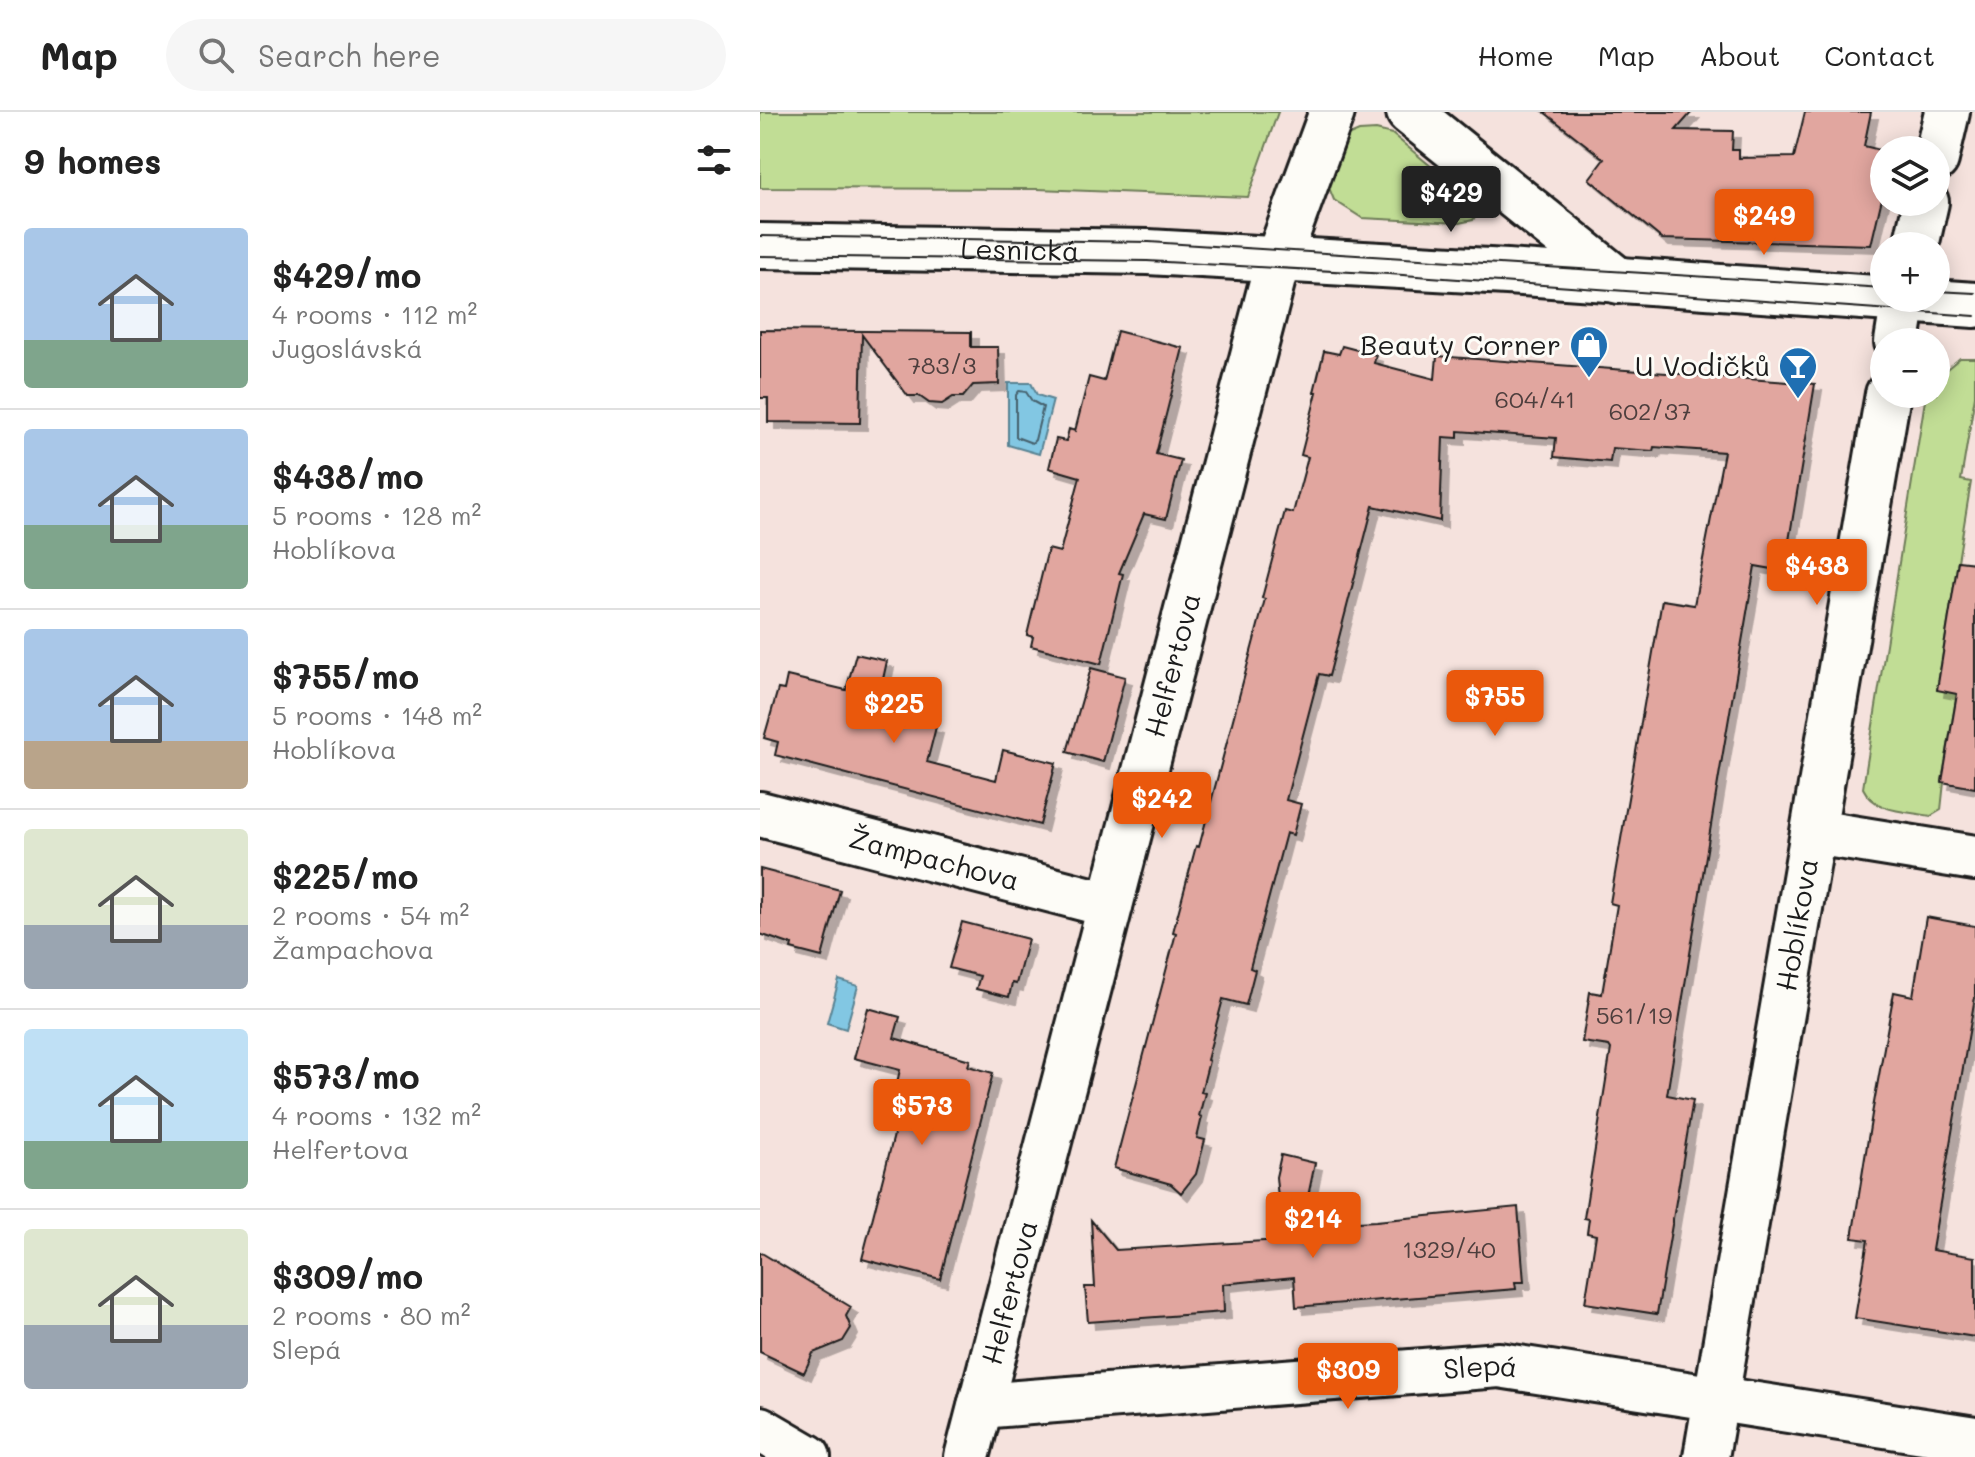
<!DOCTYPE html>
<html lang="en">
<head>
<meta charset="utf-8">
<style>
  :root { --surface:#fff; --page:#f6f6f6; --text:#222; --muted:#767676; --line:#e0e0e0; --accent:#ea580c }
  body { margin:0; font-family:Mali,sans-serif; background:var(--page); color:var(--text); height:100vh; display:flex; flex-direction:column; font-size:30px; white-space:nowrap }
  * { box-sizing:border-box; margin:0 }
  p { font-size:26px; color:var(--muted) }
  .icon { flex:none; width:44px; height:44px; fill:none; stroke:currentColor; stroke-width:2; stroke-linecap:round; stroke-linejoin:round }
  .map { position:relative; flex:1; overflow:hidden }
  .details { display:flex; flex-direction:column; background:var(--surface); width:760px }
  .details>* { flex:none }
  .controls { position:absolute; left:1110px; top:24px; display:grid; gap:16px }
  .controls a { display:grid; place-items:center; width:80px; height:80px; border-radius:50%; background:var(--surface); box-shadow:0 4px 20px #0003; font-size:40px }
  .price { position:absolute; translate:-50% -68px; padding:0 18px; border-radius:8px; background:var(--accent); color:#fff; font-size:26px; line-height:52px; filter:drop-shadow(0 2px 4px #0008) }
  .price::after { content:''; position:absolute; left:50%; top:48px; width:24px; height:18px; margin-left:-12px; background:inherit; clip-path:polygon(0 0,100% 0,50% 100%) }
  .price.on { background:#222; color:#fff }
  ul { padding:0; list-style:none }
  li { display:flex; align-items:center; gap:24px; height:200px; padding:0 24px }
  li+li { border-top:2px solid var(--line) }
  li span { display:grid; place-items:center; flex:none; width:224px; height:160px; border-radius:8px; color:#555 }
  li>.icon { margin-inline-start:auto }
  span .icon { width:96px; height:96px; fill:#fffc; stroke-width:1 }
  li b { font-size:34px }
  h2 { display:flex; justify-content:space-between; align-items:center; height:96px; padding:0 24px; font-size:34px }
  header { display:flex; align-items:center; gap:48px; box-sizing:border-box; height:112px; padding:0 40px; background:var(--surface); border-bottom:2px solid var(--line) }
  header strong { font-size:38px }
  nav { display:flex; gap:44px; margin-inline-start:auto; font-size:28px }
  .search { width:560px; height:72px; background:var(--page); display:flex; align-items:center; gap:20px; box-sizing:border-box; padding:0 28px; border-radius:44px; color:var(--muted); font-size:30px }
  main { display:flex; flex:1; min-height:0 }
  .map>svg:first-child { display:block }
  .green { fill:#c1dd95; stroke:#6e7c58; stroke-width:2 }
  .water { fill:#82c7e3; stroke:#598393; stroke-width:2 }
  .lines { fill:none; stroke-linecap:round; stroke-linejoin:round }
  .shore { stroke:#45606c; stroke-width:2 }
  .building { fill:#e1a69f; stroke:#1c1c1c; stroke-width:2; filter:url(#shadow) }
  .minor-casing { stroke:#1c1c1c; stroke-width:50 }
  .minor { stroke:#fdfcf7; stroke-width:44 }
  .tram { stroke:#1c1c1c; stroke-width:2 }
  .labels { text-anchor:middle; stroke-width:6; stroke-linejoin:round; paint-order:stroke }
  .number-label { font-size:24px; fill:#4d3e3d }
  .street-label { font-size:28px; fill:#1c1c1c; stroke:#fdfcf7 }
  .poi-label { font-size:28px; fill:#1c1c1c; stroke:#fdfcf7; text-anchor:end }
</style>
</head>
<body>
<header>
<strong>Map</strong>
<div class="search"><svg class="icon" aria-label="search" viewBox="0 0 24 24"><circle cx="10" cy="10" r="6"/><path d="M15 15l6 6"/></svg>Search here</div>
<nav><a>Home</a><a>Map</a><a>About</a><a>Contact</a></nav>
</header>
<main>
<section class="details">
<h2>9 homes<svg class="icon" aria-label="filters" viewBox="0 0 24 24"><path d="M4 7h16M4 17h16"/><circle cx="9" cy="7" r="2"/><circle cx="15" cy="17" r="2"/></svg></h2>
<ul>
<li><span style="background:linear-gradient(#a9c7e8 70%,#7fa58c 0)"><svg class="icon" aria-label="home" viewBox="0 0 24 24"><path d="M3 11l9-7 9 7M6 9v11h12V9"/></svg></span><div><b>$429/mo</b><p>4 rooms · 112 m²</p><p>Jugoslávská</p></div></li>
<li><span style="background:linear-gradient(#a9c7e8 60%,#7fa58c 0)"><svg class="icon" aria-label="home" viewBox="0 0 24 24"><path d="M3 11l9-7 9 7M6 9v11h12V9"/></svg></span><div><b>$438/mo</b><p>5 rooms · 128 m²</p><p>Hoblíkova</p></div></li>
<li><span style="background:linear-gradient(#a9c7e8 70%,#b9a48a 0)"><svg class="icon" aria-label="home" viewBox="0 0 24 24"><path d="M3 11l9-7 9 7M6 9v11h12V9"/></svg></span><div><b>$755/mo</b><p>5 rooms · 148 m²</p><p>Hoblíkova</p></div></li>
<li><span style="background:linear-gradient(#dfe7d0 60%,#9aa5b1 0)"><svg class="icon" aria-label="home" viewBox="0 0 24 24"><path d="M3 11l9-7 9 7M6 9v11h12V9"/></svg></span><div><b>$225/mo</b><p>2 rooms · 54 m²</p><p>Žampachova</p></div></li>
<li><span style="background:linear-gradient(#bfe0f5 70%,#7fa58c 0)"><svg class="icon" aria-label="home" viewBox="0 0 24 24"><path d="M3 11l9-7 9 7M6 9v11h12V9"/></svg></span><div><b>$573/mo</b><p>4 rooms · 132 m²</p><p>Helfertova</p></div></li>
<li><span style="background:linear-gradient(#dfe7d0 60%,#9aa5b1 0)"><svg class="icon" aria-label="home" viewBox="0 0 24 24"><path d="M3 11l9-7 9 7M6 9v11h12V9"/></svg></span><div><b>$309/mo</b><p>2 rooms · 80 m²</p><p>Slepá</p></div></li>
</ul>
</section>
<div class="map">
<svg width="1215" height="1345" viewBox="0 0 1215 1345">
  <defs>
    <filter id="shadow"><feDropShadow dx="7" dy="7" stdDeviation="0" flood-color="#0004"/></filter>
  </defs>
  <rect width="100%" height="100%" fill="#f5e2dd"/>
  <filter id="ink" filterUnits="userSpaceOnUse"><feTurbulence type="fractalNoise" baseFrequency=".0125" numOctaves="2"/><feDisplacementMap in="SourceGraphic" scale="16" xChannelSelector="R" yChannelSelector="G"/><feConvolveMatrix kernelMatrix="1 2 1 2 8 2 1 2 1" color-interpolation-filters="sRGB"/></filter>
  <g filter="url(#ink)">
    <path class="green" d="M 0,0 L 518,0 L 488,85 L 277,77 L 0,76 Z
      M 616,18 L 632,22 L 713,89 L 717,101 L 713,108 L 699,111 L 602,106 L 574,88 L 567,71 L 585,25 L 599,19 Z
      M 1200,246 L 1215,246 L 1215,284 L 1201,368 L 1211,370 L 1177,577 L 1197,581 L 1182,669 L 1184,670 L 1181,698 L 1171,704 C 1146,699 1115,701 1103,676 L 1166,282 L 1176,282 L 1176,266 Z"/>
    <path class="water" d="M 248,271 L 271,271 L 277,283 L 293,288 L 279,342 L 248,333 Z
      M 79,868 L 98,874 L 86,917 L 67,911 Z"/>
    <g class="lines">
      <path class="shore" d="M 259,279 L 266,280 L 272,289 L 283,295 L 275,328 L 272,331 L 256,325 L 256,283 Z"/>
    </g>
    <path class="building" d="M 784,0 L 932,0 L 916,18 L 973,19 L 972,38 L 979,38 L 979,46 L 1034,45 L 1045,0 L 1111,0 L 1104,34 L 1124,39 L 1124,78 L 1111,133 L 902,127 L 829,67 L 844,47 Z
      M 0,218 L 211,220 L 211,235 L 238,235 L 239,272 L 213,273 L 203,285 L 193,285 L 182,292 L 169,291 L 159,284 L 148,284 L 102,223 L 100,311 L 8,310 L 8,286 L 0,286 Z
      M 357,219 L 423,236 L 396,342 L 421,348 L 406,407 L 384,402 L 359,461 L 363,462 L 341,552 L 271,534 L 273,525 L 267,523 L 288,437 L 300,440 L 320,365 L 289,356 L 296,327 L 306,329 L 309,317 L 315,319 L 329,265 L 344,269 Z
      M 582,234 L 616,243 L 614,251 L 675,267 L 677,244 L 1055,272 L 1024,459 L 995,454 L 959,664 L 907,983 L 933,988 L 897,1202 L 825,1191 L 836,1123 L 827,1121 L 829,1107 L 824,1106 L 851,937 L 849,934 L 822,930 L 830,880 L 842,882 L 857,793 L 850,791 L 902,488 L 934,493 L 964,340 L 894,335 L 893,339 L 852,336 L 850,350 L 794,345 L 796,326 L 698,319 L 698,326 L 683,325 L 680,409 L 613,394 L 569,564 L 559,562 L 526,688 L 541,692 L 533,723 L 526,721 L 490,856 L 495,858 L 486,893 L 463,887 L 447,948 L 449,949 L 441,980 L 445,981 L 439,1004 L 442,1005 L 437,1026 L 445,1028 L 436,1062 L 421,1081 L 411,1072 L 354,1056 L 416,821 L 413,820 L 436,734 L 439,735 L 505,487 L 502,486 L 525,399 L 533,401 L 548,345 L 541,343 L 557,280 L 554,280 L 564,239 L 579,242 Z
      M 1198,449 L 1215,451 L 1215,676 L 1182,670 L 1197,582 L 1177,578 Z
      M 96,542 L 127,549 L 120,581 L 153,589 L 149,608 L 176,615 L 167,650 L 236,668 L 243,638 L 296,651 L 280,713 L 15,643 L 18,630 L 4,626 L 18,577 L 24,578 L 27,564 L 86,578 Z
      M 331,556 L 365,565 L 343,650 L 307,640 Z
      M 0,757 L 80,778 L 62,845 L 31,837 L 32,833 L 0,822 Z
      M 1166,805 L 1215,814 L 1215,885 L 1172,1138 L 1215,1145 L 1215,1225 L 1095,1206 L 1108,1128 L 1092,1126 L 1112,1002 L 1134,880 L 1153,884 Z
      M 202,810 L 268,827 L 256,872 L 252,871 L 249,885 L 216,877 L 220,864 L 189,856 Z
      M 108,896 L 140,905 L 134,926 L 210,948 L 208,954 L 233,961 L 180,1167 L 102,1147 L 135,1019 L 126,1017 L 140,958 L 94,946 Z
      M 521,1043 L 555,1051 L 542,1113 L 616,1109 L 758,1095 L 764,1170 L 755,1170 L 756,1177 L 536,1195 L 534,1165 L 463,1172 L 464,1200 L 328,1210 L 325,1175 L 335,1175 L 331,1108 L 356,1138 L 522,1128 L 516,1065 Z
      M 0,1140 L 91,1195 L 86,1204 L 91,1216 L 83,1229 L 53,1241 L 44,1261 L 0,1240 Z"/>
    <g class="lines">
      <defs>
        <g id="minor">
          <path d="M 649,0 L 859,169"/>
          <path d="M 1176,47 L 1187,0"/>
          <path id="s1" d="M 0,134 L 388,140 L 747,160 L 1215,193"/>
          <path d="M 1156,134 L 1166,90"/>
          <path d="M 1137,230 L 1144,186"/>
          <path id="s2" d="M 0,702 L 350,793"/>
          <path d="M 1054,720 L 1215,746"/>
          <path id="s3" d="M 220,1294 L 739,1253 L 1215,1327"/>
          <path d="M 0,1317 L 48,1345"/>
          <path id="s4" d="M 207,1345 L 518,147 L 572,0"/>
          <path id="s5" d="M 946,1345 L 1128,282"/>
        </g>
      </defs>
      <use href="#minor" class="minor-casing"/>
      <use href="#minor" class="minor"/>
      <path class="tram" d="M 0,124 L 389,130 L 1124,176
        M 0,144 L 387,149 L 629,162 L 1215,204
        M 1176,179 L 1215,181"/>
    </g>
  </g>
  <defs>
    <symbol id="shop-pin" viewBox="-11 -11 22 30"><path d="M0 17L-7.5 6A9.5 9.5 0 1 1 7.5 6Z" fill="#1f6fb2" stroke="#fdfcf7"/><path d="M-5-2.5h2.3a2.7 3.5 0 0 1 5.4 0H5L5.5 6h-11ZM-1.5-2.5h3a1.5 2.3 0 0 0-3 0Z" fill="#fff"/></symbol>
    <symbol id="bar-pin" viewBox="-11 -11 22 30"><path d="M0 17L-7.5 6A9.5 9.5 0 1 1 7.5 6Z" fill="#1f6fb2" stroke="#fdfcf7"/><path d="M-6-5H6L.8 .8V4.5H3.5V6h-7V4.5H-.8V.8Z" fill="#fff"/></symbol>
  </defs>
  <g fill-rule="evenodd">
    <use href="#shop-pin" x="807" y="211" width="44" height="60"/>
    <use href="#bar-pin" x="1016" y="232" width="44" height="60"/>
  </g>
  <g class="labels">
    <g class="number-label">
      <text x="182" y="262">783/3</text>
      <text x="775" y="296">604/41</text>
      <text x="890" y="308">602/37</text>
      <text x="874" y="912">561/19</text>
      <text x="689" y="1146">1329/40</text>
    </g>
    <g class="street-label">
      <text dy="10" stroke="none"><textPath href="#s1" startOffset="260">Lesnická</textPath></text>
      <text dy="10" stroke="none"><textPath href="#s4" startOffset="818">Helfertova</textPath></text>
      <text dy="10" stroke="none"><textPath href="#s2" startOffset="180">Žampachova</textPath></text>
      <text dy="10" stroke="none"><textPath href="#s5" startOffset="540">Hoblíkova</textPath></text>
      <text dy="10" stroke="none"><textPath href="#s4" startOffset="170">Helfertova</textPath></text>
      <text dy="10" stroke="none"><textPath href="#s3" startOffset="502">Slepá</textPath></text>
    </g>
    <g class="poi-label">
      <text x="801" y="243">Beauty Corner</text>
      <text x="1010" y="264">U Vodičků</text>
    </g>
  </g>
</svg>
<div class="controls">
<a><svg class="icon" aria-label="layers" viewBox="0 0 24 24"><path d="M12 4l9 5-9 5-9-5zM3 14l9 5 9-5"/></svg></a>
<a>+</a>
<a>−</a>
</div>
<b class="price on" style="left:691px;top:122px">$429</b>
<b class="price" style="left:1004px;top:145px">$249</b>
<b class="price" style="left:1057px;top:495px">$438</b>
<b class="price" style="left:735px;top:626px">$755</b>
<b class="price" style="left:134px;top:633px">$225</b>
<b class="price" style="left:402px;top:728px">$242</b>
<b class="price" style="left:162px;top:1035px">$573</b>
<b class="price" style="left:553px;top:1148px">$214</b>
<b class="price" style="left:588px;top:1299px">$309</b>
</div>
</main>
</body>
</html>
